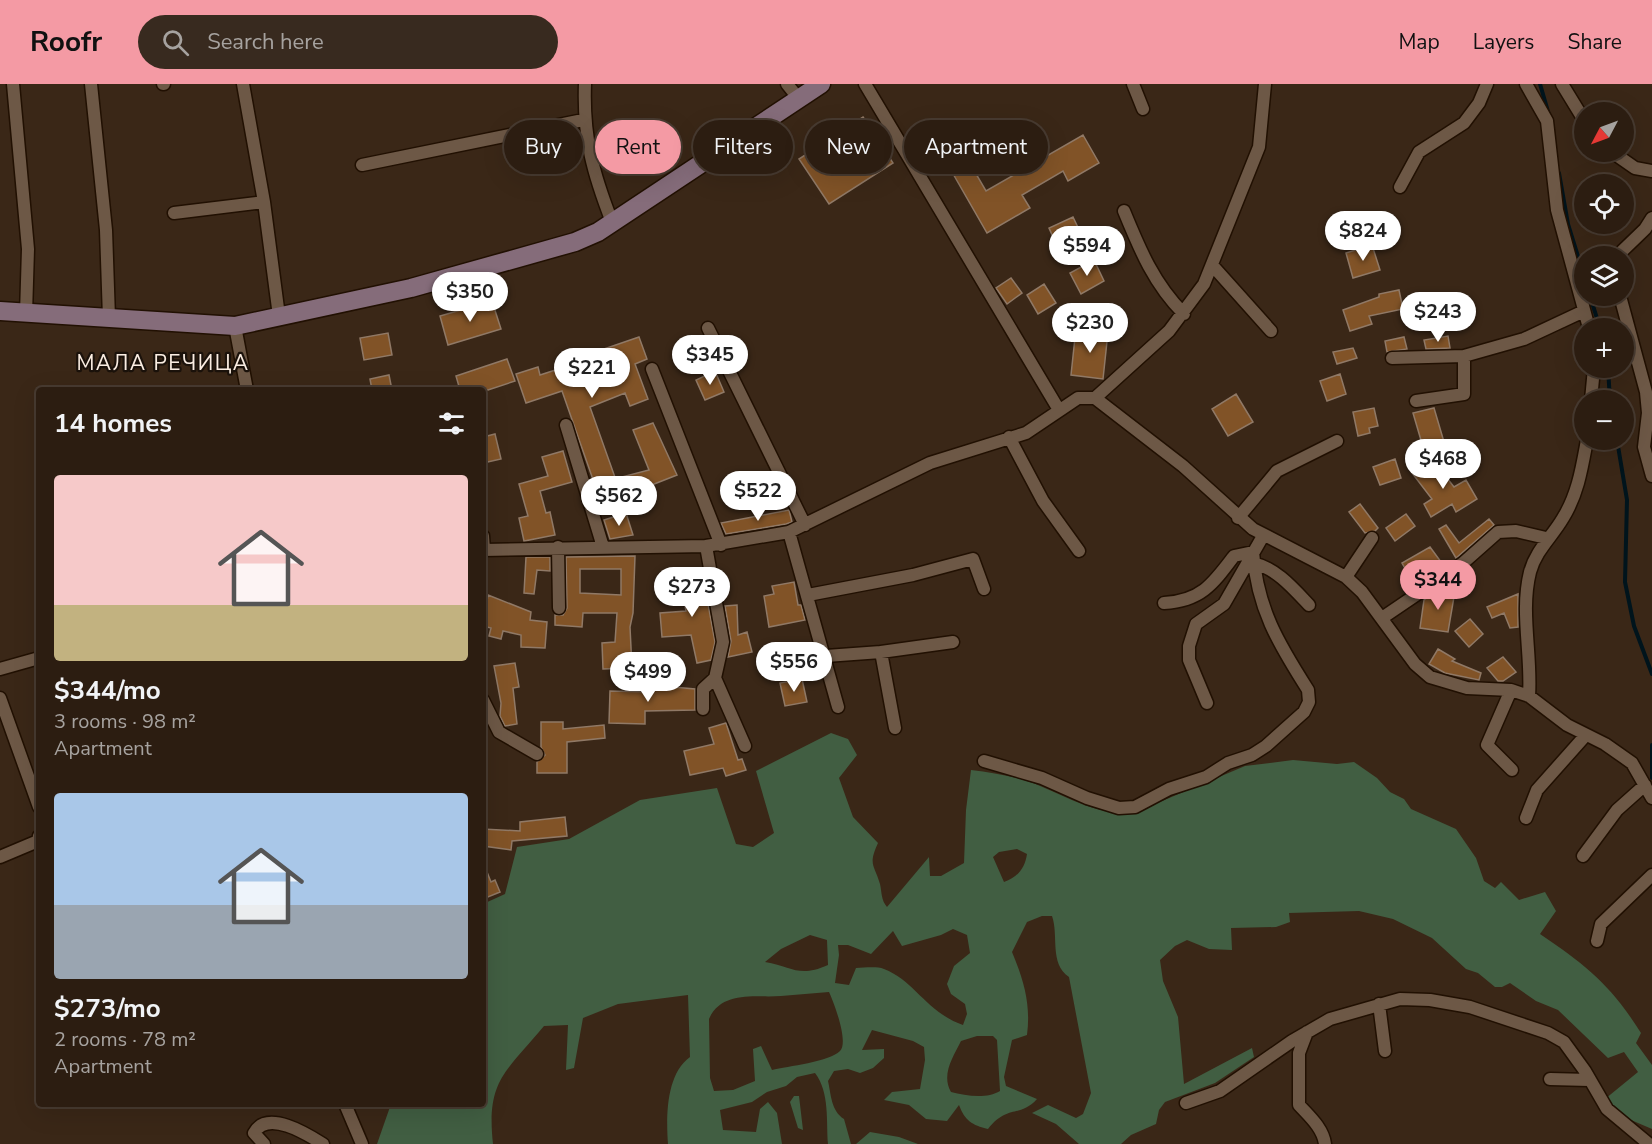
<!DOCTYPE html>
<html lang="en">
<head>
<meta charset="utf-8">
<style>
  :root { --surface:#2c1d11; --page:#382a1f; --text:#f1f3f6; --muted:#a6a29f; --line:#483b31; --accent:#f49aa4 }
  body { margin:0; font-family:"Nunito Sans",sans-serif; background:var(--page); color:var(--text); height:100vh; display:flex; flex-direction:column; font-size:22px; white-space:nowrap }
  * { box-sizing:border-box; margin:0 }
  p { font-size:20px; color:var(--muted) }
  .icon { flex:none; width:33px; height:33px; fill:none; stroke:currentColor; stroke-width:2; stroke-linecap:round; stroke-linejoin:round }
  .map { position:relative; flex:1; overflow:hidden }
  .sheet { position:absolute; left:36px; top:303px; width:450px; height:720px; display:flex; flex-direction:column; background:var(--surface); border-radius:6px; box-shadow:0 6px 24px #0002,0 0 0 2px var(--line) }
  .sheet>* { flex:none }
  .banner { position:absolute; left:504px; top:36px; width:570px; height:54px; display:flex; gap:12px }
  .needle { width:39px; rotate:229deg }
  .fabs { position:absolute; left:1574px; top:18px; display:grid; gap:12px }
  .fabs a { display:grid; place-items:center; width:60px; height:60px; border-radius:50%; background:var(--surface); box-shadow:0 6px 24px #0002,0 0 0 2px var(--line); font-size:30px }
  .price { position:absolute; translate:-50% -51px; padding:0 14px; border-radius:21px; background:#fff; color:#222; font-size:20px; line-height:39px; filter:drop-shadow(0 2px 3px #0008) }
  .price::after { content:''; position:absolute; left:50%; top:36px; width:18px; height:14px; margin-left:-9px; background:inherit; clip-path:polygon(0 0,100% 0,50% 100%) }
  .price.selected { background:var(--accent); color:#111 }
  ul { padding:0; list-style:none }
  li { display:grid; align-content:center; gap:12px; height:318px; padding:0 18px }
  li span { display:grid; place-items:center; height:186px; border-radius:6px; color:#555 }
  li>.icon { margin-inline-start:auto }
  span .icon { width:108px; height:108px; fill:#fffc; stroke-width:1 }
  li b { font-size:26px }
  h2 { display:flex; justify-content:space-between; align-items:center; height:72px; padding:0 18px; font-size:26px }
  .chip { padding:0 21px; border-radius:27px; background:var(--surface); box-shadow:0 6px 24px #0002,0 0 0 2px var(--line); font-size:21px; line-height:54px }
  .chip.selected { background:var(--accent); color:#111 }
  header { display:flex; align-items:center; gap:36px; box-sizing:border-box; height:84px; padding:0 30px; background:var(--accent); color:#111 }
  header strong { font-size:28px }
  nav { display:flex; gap:33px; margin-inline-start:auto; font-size:21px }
  .search { width:420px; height:54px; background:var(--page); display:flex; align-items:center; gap:15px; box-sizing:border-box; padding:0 21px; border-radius:33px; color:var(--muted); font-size:22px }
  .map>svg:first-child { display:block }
  .green { fill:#415e42; fill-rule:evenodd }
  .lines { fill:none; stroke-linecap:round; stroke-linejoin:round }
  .stream { stroke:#00141c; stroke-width:4 }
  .building { fill:#815327; stroke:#907966; stroke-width:1.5; fill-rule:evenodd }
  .street-casing { stroke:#211002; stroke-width:15 }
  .secondary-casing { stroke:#211002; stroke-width:21 }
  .street { stroke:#6d5846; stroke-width:12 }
  .secondary { stroke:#856c7a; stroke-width:18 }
  .labels { text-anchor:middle; stroke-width:4.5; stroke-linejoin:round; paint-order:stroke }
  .quarter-label { font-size:21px; letter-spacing:1.5px; fill:#faede2; stroke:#1b120b }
</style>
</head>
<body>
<header>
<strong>Roofr</strong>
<div class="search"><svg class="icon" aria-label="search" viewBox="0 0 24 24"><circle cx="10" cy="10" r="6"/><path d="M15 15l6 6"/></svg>Search here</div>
<nav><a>Map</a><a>Layers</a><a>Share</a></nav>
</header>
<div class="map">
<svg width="1652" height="1060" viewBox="0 0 1652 1060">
  <rect width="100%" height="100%" fill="#3a2717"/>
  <path class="green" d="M 831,649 L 848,655 L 857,671 L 839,694 L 853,733 L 878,759 C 868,781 874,780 880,800 C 882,809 881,816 887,823 L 929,773 L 930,792 L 941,792 L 964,779 L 966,726 L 971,686 C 988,688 1005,691 1021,695 C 1061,707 1091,733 1136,728 L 1245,682 L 1293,676 L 1337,680 L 1354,678 L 1377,694 L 1390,708 L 1404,715 L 1411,725 L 1456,745 L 1476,774 L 1484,797 L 1495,804 L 1501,798 L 1519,816 L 1545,808 L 1556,827 L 1540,850 C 1587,882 1610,900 1641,949 L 1636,959 L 1652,981 L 1652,1045 L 1624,1033 L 1605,1015 L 1638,988 L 1624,968 L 1608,974 L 1558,926 L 1536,917 L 1510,899 L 1502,903 L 1495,903 L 1478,889 L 1466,885 L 1432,854 L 1393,835 L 1359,827 L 1289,829 L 1290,838 L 1276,843 L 1231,844 L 1232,866 L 1209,865 L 1187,856 L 1175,862 L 1160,876 L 1163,897 L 1178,933 L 1184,1000 L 1252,964 L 1254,973 L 1215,999 L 1165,1018 L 1159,1026 L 1156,1040 L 1131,1051 L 1121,1060 L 1079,1060 L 1056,1040 L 1032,1029 L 1048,1021 L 1076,1034 L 1083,1030 L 1091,1009 L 1069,893 C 1049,879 1059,852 1052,832 L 1042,832 L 1027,838 L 1012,868 C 1024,897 1031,920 1027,951 L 1012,956 L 1004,993 L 1006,1002 L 1037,1015 C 1020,1034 1008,1020 988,1045 C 972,1041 965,1037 959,1021 L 947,1037 L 926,1035 L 909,1021 L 884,1016 L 892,1008 L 920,1005 L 925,976 L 924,963 L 913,957 L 872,946 L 862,966 L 884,965 L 884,974 L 873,984 L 860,989 L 848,985 L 834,987 L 828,997 C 831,1010 831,1027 844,1035 L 851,1060 L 828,1060 C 826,1037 830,1009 815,989 L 797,993 L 786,1002 L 767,1008 L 752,1018 L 720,1026 L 723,1046 L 756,1048 L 760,1025 L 768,1018 L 777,1029 L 782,1060 L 668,1060 C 666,1033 666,990 690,973 L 688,911 L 618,920 L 583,934 L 574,984 L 566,986 L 568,941 L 544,942 C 506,988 486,996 493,1060 L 377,1060 L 391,1020 L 483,1020 L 483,820 L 505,810 L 517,763 L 569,755 L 640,716 L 717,704 L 736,760 L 753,763 L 774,749 L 756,687 ZM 1017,765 L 1027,770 C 1025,784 1018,793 1004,798 L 993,773 L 999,768 ZM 953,845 L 967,851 L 970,869 L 954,882 L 947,900 L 951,910 L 965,920 L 967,930 L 963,941 C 926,928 915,897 884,885 C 876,882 864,884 856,884 L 849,901 L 835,899 L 839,871 L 838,861 L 848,861 L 871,870 L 893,847 L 902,862 L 941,851 ZM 810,851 L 827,856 L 828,881 C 799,894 793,883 765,878 L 781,865 ZM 829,908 C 834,919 849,958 840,967 C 829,978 788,982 772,986 L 761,962 L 753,965 L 755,997 L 733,1006 L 714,1007 L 710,994 L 709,935 C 722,906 756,914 781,912 C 797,911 813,909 829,908 ZM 977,952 L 993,952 L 997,956 L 1000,1007 C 987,1015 966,1012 951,1008 C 941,991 953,973 961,957 Z
    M 794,1012 L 799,1012 L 803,1046 L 798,1044 L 790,1018 Z
    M 870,1048 L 899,1053 L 918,1060 L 856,1060 Z"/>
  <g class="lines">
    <path class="stream" d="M 1540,0 L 1549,31
      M 1559,89 L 1568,140 L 1584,192
      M 1590,212 L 1600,244
      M 1608,284 L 1610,316
      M 1617,356 L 1627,416 L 1625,498 L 1634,542 L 1652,590
      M 1652,661 L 1652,694"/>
  </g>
  <path class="building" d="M 863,33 L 893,79 L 829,120 L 799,75 Z
    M 1083,51 L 1099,79 L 1068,97 L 1063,87 L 1022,111 L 1030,124 L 987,149 L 944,74 L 961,64 L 986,107 Z
    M 1073,133 L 1082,152 L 1058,164 L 1049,144 Z
    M 1372,161 L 1380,186 L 1353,194 L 1346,169 Z
    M 1094,176 L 1104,197 L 1081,210 L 1070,189 Z
    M 1011,194 L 1022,209 L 1007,220 L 996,204 Z
    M 1044,200 L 1056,219 L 1038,230 L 1027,211 Z
    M 1399,206 L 1403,225 L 1369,232 L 1372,240 L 1350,247 L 1343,226 L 1379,213 L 1379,210 Z
    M 492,217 L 501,245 L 448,261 L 440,232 Z
    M 1076,244 L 1108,248 L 1103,295 L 1071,291 Z
    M 388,249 L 392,271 L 364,276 L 360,254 Z
    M 1448,252 L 1450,264 L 1426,265 L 1424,256 Z
    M 639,253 L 647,275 L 635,280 L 648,315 L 630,322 L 625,309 L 590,323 L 617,399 L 597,407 L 562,307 L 526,319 L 516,290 L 538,283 L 540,291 L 574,280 L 581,300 L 612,287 L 604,265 Z
    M 1404,253 L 1407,265 L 1387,268 L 1385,257 Z
    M 1353,264 L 1357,274 L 1337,280 L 1333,268 Z
    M 507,275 L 515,297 L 488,306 L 460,306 L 456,292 Z
    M 715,287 L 724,308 L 705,316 L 696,296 Z
    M 1340,290 L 1346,310 L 1327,317 L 1320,297 Z
    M 389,291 L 392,306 L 372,306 L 370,295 Z
    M 1236,310 L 1253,338 L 1228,352 L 1212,325 Z
    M 1374,324 L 1378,342 L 1369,344 L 1370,349 L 1358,352 L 1353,328 Z
    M 1434,324 L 1444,358 L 1423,363 L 1413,329 Z
    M 653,339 L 677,391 L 644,404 L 646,412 L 624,418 L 618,394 L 649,386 L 633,346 Z
    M 495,350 L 501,375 L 483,379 L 483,353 Z
    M 563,367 L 572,398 L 540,407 L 546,429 L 550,428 L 555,451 L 524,457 L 519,434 L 528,432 L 519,400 L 548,392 L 542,373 Z
    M 1395,375 L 1401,394 L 1380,401 L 1373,383 Z
    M 1426,379 L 1431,386 L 1437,381 L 1454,403 L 1466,396 L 1477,415 L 1456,428 L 1452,420 L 1431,433 L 1424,420 L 1432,415 L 1412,389 Z
    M 1360,420 L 1378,444 L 1375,447 L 1365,449 L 1349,428 Z
    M 789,426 L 792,438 L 786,440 L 726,450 L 721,439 Z
    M 626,429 L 633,451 L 610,455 L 604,436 Z
    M 1406,430 L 1415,442 L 1395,457 L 1386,444 Z
    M 1489,435 L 1494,441 L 1456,474 L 1439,445 L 1446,441 L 1459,459 Z
    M 1430,463 L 1444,482 L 1415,502 L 1402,479 Z
    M 635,472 L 633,529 L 630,543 L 632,584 L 603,585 L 602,559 L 615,558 L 617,529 L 583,529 L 582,543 L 555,541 L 555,531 L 563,531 L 567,524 L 566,473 ZM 580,485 L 621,485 L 621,511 L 580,509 Z
    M 526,473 L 550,473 L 550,487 L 537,486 L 534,510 L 524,509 Z
    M 702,487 L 715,558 L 711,576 L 697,579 L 691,551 L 662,553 L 660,529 L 686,527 L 679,492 Z
    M 794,498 L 798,521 L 801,521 L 805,536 L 769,543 L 764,512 L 774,510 L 772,502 Z
    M 1438,506 L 1455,507 L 1448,548 L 1420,544 L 1424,516 Z
    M 1518,510 L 1518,543 L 1510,544 L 1504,529 L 1492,534 L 1487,523 Z
    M 488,511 L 531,528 L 530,536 L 547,538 L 545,564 L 521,563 L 521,551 L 503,547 L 501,555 L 489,552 L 491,544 L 483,542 Z
    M 737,521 L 738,551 L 747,548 L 752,568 L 728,573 L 731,557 L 725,522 Z
    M 1470,535 L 1483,550 L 1469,563 L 1455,547 Z
    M 1438,565 L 1455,575 L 1452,577 L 1481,589 L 1479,596 L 1445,589 L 1429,580 Z
    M 1503,573 L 1516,588 L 1503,597 L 1498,597 L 1487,584 Z
    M 515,579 L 519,603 L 513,604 L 517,640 L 505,642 L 500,632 L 501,619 L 494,582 Z
    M 802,595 L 807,618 L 785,622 L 780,599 Z
    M 673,603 L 695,605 L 695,626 L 645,627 L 645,640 L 609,639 L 610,607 L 651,608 L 651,604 Z
    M 541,638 L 563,638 L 563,645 L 604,641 L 605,654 L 567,658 L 567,689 L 537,689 L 537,678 L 545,671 L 541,663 Z
    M 726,639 L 738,676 L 742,675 L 746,686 L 726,692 L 723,684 L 690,691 L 684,667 L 714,660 L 709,644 Z
    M 565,733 L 567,752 L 512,757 L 511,766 L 483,762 L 483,745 L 520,747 L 520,738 Z
    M 483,778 L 491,798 L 495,796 L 500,808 L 483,815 Z"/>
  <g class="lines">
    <defs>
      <path id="street" d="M 13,0 L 28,165 L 26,230
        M 91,0 L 106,146 L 109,234
        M 163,0 L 164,0
        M 243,0 L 264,118 L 279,232
        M 585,0 C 583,54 593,89 612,138
        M 787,0 L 799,15
        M 865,0 L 1059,326
        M 1133,0 L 1143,25
        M 1526,0 L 1547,37 L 1557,126 L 1589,244
        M 1562,0 L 1584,36
        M 1612,68 L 1635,84 L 1652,87
        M 362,81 L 583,36
        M 1400,103 L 1419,68 L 1464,39 L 1479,19 L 1487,0
        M 1124,127 C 1140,166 1154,200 1184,230
        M 174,129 L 264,118
        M 1617,172 L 1645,145 L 1652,134
        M 1212,181 L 1271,247
        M 1620,212 L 1646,308 L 1648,329 L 1644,363 L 1652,392
        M 235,242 L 247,306
        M 708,244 L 805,441
        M 1392,274 L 1464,272 L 1524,255 L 1584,227
        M 652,285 L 721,461
        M 1095,314 L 1169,247 L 1204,200 L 1259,63 L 1265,0
        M 1591,316 L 1594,284
        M 1416,317 L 1464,310 L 1464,272
        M 566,341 L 603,463
        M 1009,353 L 1043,417 L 1079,467
        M 1238,434 L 1277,387 L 1337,357
        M 789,448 L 838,623
        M 483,452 L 484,466
        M 706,462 L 723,558 L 715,594 L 745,662
        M 558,463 L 559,524
        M 483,466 L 706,462 L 789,448 L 930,379 L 1026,349 L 1078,314 L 1095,314 L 1183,382 L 1253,445 L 1346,493 L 1362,508 L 1415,580 L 1430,593 L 1467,604 L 1511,606 L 1529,612 L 1567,641 L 1605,660 L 1632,679 L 1652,714
        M 1253,479 C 1276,484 1293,504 1309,521
        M 1346,493 L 1372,454
        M 808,511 L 913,491 L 973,475 L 984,505
        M 1382,534 L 1463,479 L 1498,448 L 1516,447 L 1546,454
        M 881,568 L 895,644
        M 826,572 L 881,568 L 953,558
        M 0,585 L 39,574
        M 1511,606 L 1487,661 L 1512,686
        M 1529,612 C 1532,571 1520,528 1530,488 C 1536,466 1552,453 1563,434 C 1578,410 1582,383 1587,356
        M 0,614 L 39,723
        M 483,616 L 499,648 L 537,670
        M 1207,619 L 1189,576 L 1189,562 L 1196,540 L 1224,520 L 1263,452
        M 703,625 L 703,605 L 715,594
        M 984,677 L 1042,694 L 1087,714 L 1119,724 L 1135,723 L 1169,705 L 1206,693 L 1228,679 L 1252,671 L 1266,662 L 1304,628 L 1309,618 L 1308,606 C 1278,559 1257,524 1253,468 L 1234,472 C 1213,500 1201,517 1164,519
        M 1526,734 L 1537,706 L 1585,652
        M 1583,772 L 1617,726 L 1645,701
        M 0,773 L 38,757 L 39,752
        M 1597,857 L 1601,840 L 1652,791
        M 1379,920 L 1385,967
        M 1307,948 L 1299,969 L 1299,1021 C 1309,1032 1323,1044 1325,1060
        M 1550,995 L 1589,996
        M 1186,1019 L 1220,1007 L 1292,957 L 1330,935 L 1400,915 L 1430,916 L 1470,923 L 1548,949 L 1564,958 L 1585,987 L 1607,1025 L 1649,1060
        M 345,1020 L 362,1060
        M 264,1060 L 254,1049 C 267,1025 307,1050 323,1060"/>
      <path id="secondary" d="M 0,227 L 235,242 L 411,204 L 575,158 L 598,148 L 821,0"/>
    </defs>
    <use href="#street" class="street-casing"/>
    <use href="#secondary" class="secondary-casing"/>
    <use href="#street" class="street"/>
    <use href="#secondary" class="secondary"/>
  </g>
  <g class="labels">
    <g class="quarter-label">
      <text x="163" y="286">МАЛА РЕЧИЦА</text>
    </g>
  </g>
</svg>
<div class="fabs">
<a><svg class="needle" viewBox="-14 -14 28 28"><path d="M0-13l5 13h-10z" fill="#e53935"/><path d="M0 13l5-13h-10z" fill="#a6a29f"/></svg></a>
<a><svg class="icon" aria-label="locate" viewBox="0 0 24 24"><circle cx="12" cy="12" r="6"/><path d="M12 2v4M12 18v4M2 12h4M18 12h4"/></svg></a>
<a><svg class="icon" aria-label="layers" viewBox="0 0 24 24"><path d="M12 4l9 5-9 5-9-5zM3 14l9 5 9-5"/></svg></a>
<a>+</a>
<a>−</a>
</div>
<b class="price" style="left:1363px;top:178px">$824</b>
<b class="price" style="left:1087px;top:193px">$594</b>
<b class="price" style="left:470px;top:239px">$350</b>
<b class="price" style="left:1438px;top:259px">$243</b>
<b class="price" style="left:1090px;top:270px">$230</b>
<b class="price" style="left:710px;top:302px">$345</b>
<b class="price" style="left:592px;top:315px">$221</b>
<b class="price" style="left:1443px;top:406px">$468</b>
<b class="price" style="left:758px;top:438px">$522</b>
<b class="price" style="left:619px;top:443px">$562</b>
<b class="price selected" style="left:1438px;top:527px">$344</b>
<b class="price" style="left:692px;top:534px">$273</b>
<b class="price" style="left:794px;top:609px">$556</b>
<b class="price" style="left:648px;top:619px">$499</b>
<div class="banner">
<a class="chip">Buy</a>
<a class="chip selected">Rent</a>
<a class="chip">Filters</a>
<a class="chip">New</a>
<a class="chip">Apartment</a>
</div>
<section class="sheet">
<h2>14 homes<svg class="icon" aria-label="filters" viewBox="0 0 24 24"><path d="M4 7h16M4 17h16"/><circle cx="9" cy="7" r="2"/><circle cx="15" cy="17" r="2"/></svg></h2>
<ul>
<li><span style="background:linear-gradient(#f6c9c9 70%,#c2b280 0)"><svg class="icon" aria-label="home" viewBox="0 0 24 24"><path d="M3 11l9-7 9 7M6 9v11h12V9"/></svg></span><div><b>$344/mo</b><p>3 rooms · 98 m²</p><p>Apartment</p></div></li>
<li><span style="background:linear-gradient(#a9c7e8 60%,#9aa5b1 0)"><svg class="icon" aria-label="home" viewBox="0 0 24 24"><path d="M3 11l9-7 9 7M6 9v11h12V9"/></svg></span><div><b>$273/mo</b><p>2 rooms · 78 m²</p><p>Apartment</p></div></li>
</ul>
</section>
</div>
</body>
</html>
